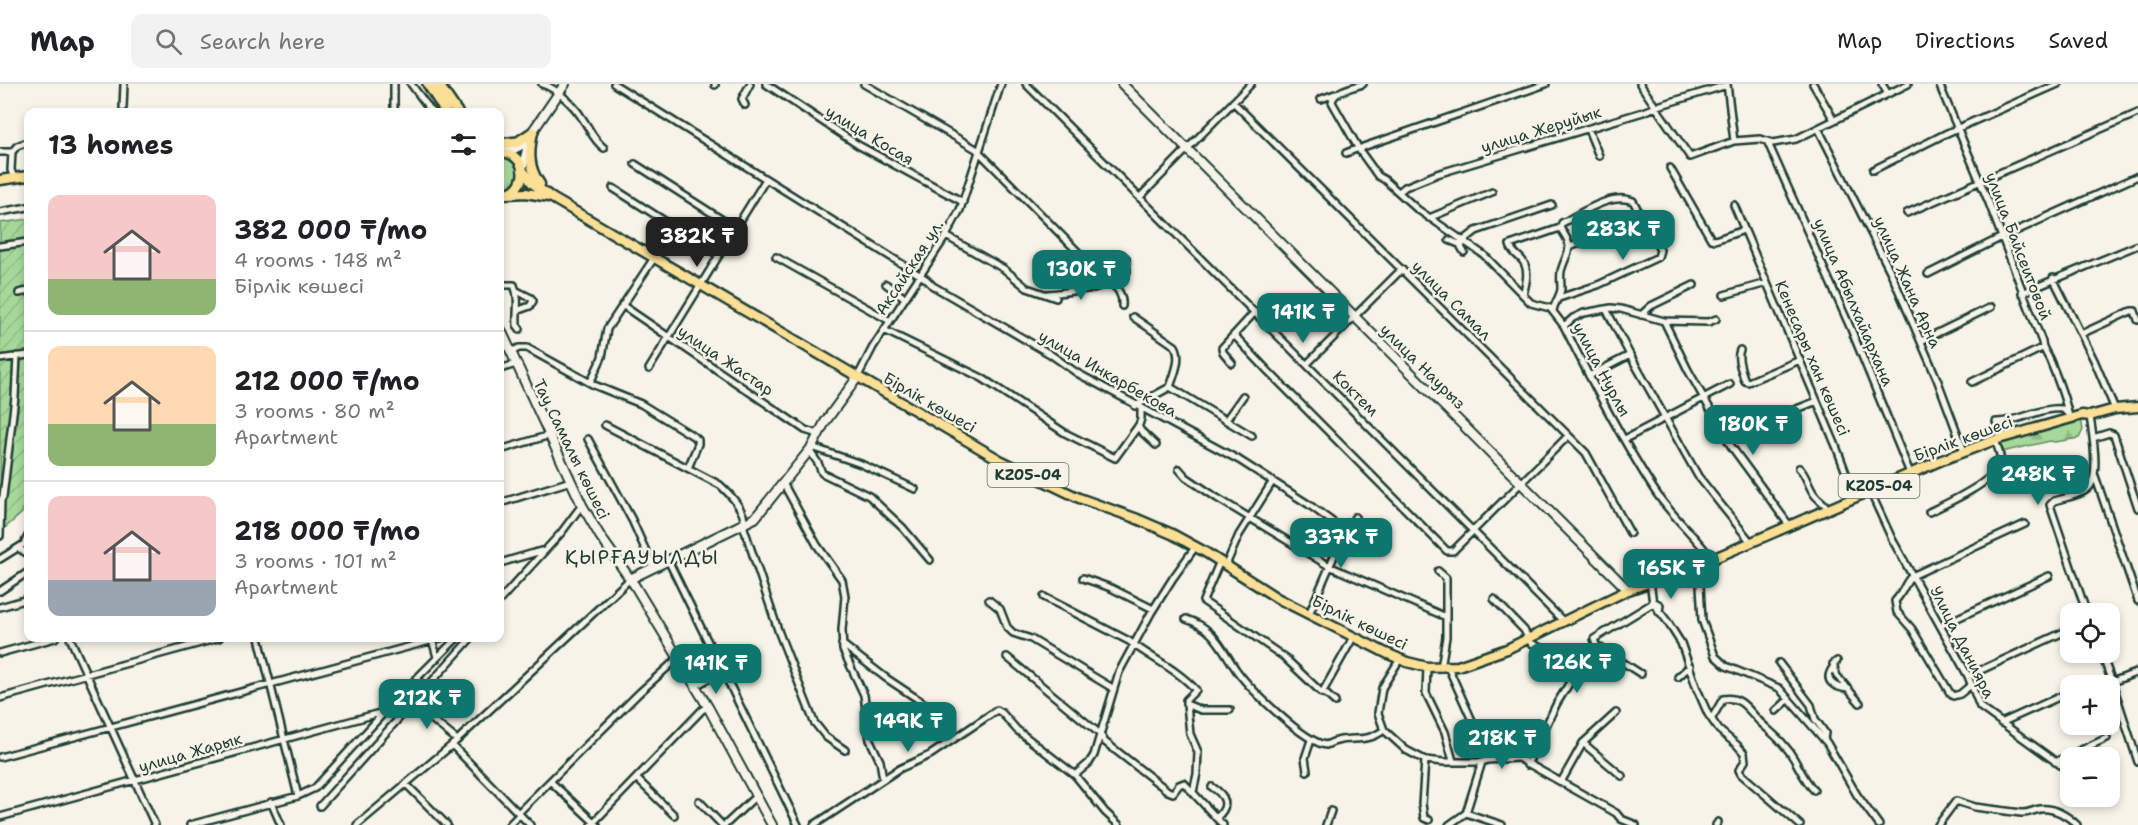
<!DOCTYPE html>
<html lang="en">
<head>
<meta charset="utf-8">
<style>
  :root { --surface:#fff; --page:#f2f2f2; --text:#202124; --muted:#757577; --line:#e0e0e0; --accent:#0f766e }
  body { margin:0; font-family:"Shantell Sans",sans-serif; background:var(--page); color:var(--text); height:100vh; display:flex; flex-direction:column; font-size:22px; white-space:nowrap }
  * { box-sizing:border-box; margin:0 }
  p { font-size:20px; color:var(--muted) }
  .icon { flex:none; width:33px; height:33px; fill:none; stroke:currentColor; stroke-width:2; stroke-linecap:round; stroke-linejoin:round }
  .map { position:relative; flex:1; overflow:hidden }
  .drawer { position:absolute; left:24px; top:24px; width:480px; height:534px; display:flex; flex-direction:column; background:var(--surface); border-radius:12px; box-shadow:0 3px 9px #0003 }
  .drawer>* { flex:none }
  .tools { position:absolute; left:2060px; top:519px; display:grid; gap:12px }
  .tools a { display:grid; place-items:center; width:60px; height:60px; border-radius:12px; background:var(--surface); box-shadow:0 3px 9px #0003; font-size:30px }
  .price { position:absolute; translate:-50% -51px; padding:0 14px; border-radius:12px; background:var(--accent); color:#fff; font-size:20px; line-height:39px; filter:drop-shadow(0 2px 3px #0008) }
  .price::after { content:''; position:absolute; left:50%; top:36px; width:18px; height:14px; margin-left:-9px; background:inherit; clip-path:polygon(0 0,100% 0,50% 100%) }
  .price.on { background:#222; color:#fff }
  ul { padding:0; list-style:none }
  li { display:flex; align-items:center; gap:18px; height:150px; padding:0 24px }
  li+li { border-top:2px solid var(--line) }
  li span { display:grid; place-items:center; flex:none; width:168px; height:120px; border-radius:12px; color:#555 }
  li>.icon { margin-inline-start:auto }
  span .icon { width:72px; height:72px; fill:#fffc; stroke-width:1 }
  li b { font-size:26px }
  h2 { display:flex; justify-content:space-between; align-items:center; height:72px; padding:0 24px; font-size:26px }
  header { display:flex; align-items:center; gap:36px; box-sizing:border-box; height:84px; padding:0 30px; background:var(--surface); border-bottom:2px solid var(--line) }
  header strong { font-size:28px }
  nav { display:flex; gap:33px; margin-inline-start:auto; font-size:21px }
  .search { width:420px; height:54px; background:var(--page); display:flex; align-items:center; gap:15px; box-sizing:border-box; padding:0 21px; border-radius:12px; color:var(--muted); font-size:22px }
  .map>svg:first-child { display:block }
  .grass { fill:url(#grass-tufts); stroke:#628a67; stroke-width:1.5 }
  .forest { fill:url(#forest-firs); stroke:#628a67; stroke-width:1.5 }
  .garden { fill:url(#garden-furrows); stroke:#628a67; stroke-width:1.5 }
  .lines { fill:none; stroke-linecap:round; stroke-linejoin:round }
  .street-casing { stroke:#1f3d34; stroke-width:10 }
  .secondary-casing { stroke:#1f3d34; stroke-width:12 }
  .primary-casing { stroke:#1f3d34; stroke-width:13 }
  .highway-casing { stroke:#1f3d34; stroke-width:14 }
  .street { stroke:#f7f3e8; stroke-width:5 }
  .secondary { stroke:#f7f3e8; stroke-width:8 }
  .primary { stroke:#fbdf96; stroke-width:8 }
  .highway { stroke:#fbdf96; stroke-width:9 }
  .labels { text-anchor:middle; stroke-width:5; stroke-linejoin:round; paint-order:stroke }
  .shield { fill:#f7f3e8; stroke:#60746a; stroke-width:1.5 }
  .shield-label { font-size:15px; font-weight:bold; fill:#1f3d34 }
  .street-label { font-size:16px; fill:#1f3d34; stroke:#f7f3e8 }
  .quarter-label { font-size:20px; letter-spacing:1.5px; fill:#1f3d34; stroke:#f7f3e8 }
</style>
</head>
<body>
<header>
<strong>Map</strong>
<div class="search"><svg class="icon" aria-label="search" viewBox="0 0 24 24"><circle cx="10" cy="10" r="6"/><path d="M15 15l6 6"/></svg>Search here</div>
<nav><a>Map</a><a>Directions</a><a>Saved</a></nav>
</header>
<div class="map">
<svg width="2138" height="741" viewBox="0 0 2138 741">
  <defs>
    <pattern id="grass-tufts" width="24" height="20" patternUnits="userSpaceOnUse" patternTransform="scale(1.5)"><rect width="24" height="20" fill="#a6d89a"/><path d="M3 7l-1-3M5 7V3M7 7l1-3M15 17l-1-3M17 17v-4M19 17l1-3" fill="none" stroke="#8eba85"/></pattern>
    <pattern id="forest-firs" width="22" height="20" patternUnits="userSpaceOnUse" patternTransform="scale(1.5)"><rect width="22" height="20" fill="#a6d89a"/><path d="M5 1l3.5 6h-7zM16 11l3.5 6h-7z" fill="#8eba85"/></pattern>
    <pattern id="garden-furrows" width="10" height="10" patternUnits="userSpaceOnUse" patternTransform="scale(1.5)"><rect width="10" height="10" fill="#a6d89a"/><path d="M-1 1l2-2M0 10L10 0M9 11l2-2" fill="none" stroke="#8eba85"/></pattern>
  </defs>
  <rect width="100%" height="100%" fill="#f7f3e8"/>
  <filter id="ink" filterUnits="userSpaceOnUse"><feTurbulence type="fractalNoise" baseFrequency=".0167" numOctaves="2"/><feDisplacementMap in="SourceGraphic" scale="12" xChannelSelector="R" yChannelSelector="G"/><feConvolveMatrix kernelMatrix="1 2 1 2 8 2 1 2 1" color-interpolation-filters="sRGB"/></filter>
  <g filter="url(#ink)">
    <path class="grass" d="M 500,71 L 513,75 C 522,90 520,105 500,106 Z"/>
    <path class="forest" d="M 2081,335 L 2083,346 L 2079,354 L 2055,358 L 2050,357 L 2006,367 L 2003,367 L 1997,359 Z"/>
    <path class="garden" d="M 28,135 L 28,391 L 22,429 L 0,448 L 0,139 Z"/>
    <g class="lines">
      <defs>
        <path id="street" d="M 394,0 L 394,28
          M 411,0 L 432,28
          M 542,0 C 556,4 574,21 582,34 C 590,45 593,56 604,64
          M 614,0 L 926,195 L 933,202 L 1050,270 L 1077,289 L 1239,376 L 1308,420 L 1345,447
          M 715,0 L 715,1
          M 766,0 L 858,61 L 963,118
          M 864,0 L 976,65 L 1083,173 L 1095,190 L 1107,200
          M 1026,0 L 1563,537
          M 1363,0 C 1352,4 1334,6 1332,18 L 1360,67 L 1378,92 L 1385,96 L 1417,125 L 1484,171 L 1531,219 L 1550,224 L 1564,242 C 1591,297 1620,352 1653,404 C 1669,430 1694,450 1712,475
          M 1640,0 L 1690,73 L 1734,57 L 1760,55 L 1773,59 L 1796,55 L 1908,0
          M 1727,0 L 1734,57
          M 1813,0 L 1834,36
          M 1882,0 L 1888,10
          M 1939,0 L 1989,119 L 2042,258 C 2042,265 2048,270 2051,279 C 2058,296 2066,315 2069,334
          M 1321,15 L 1335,10
          M 1233,18 L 1586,369 L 1630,449
          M 745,21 L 742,15 L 750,0
          M 123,24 L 124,0
          M 1818,44 L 1892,191 L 1937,295 L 1964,367
          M 1588,45 L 1599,72
          M 1768,59 L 1851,245 L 1910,389
          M 1360,67 L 1363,63 L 1546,0
          M 0,68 L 12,68 L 17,62 L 28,58
          M 12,68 L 11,86 L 14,94
          M 1346,69 L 1359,64
          M 635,80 L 735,144
          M 1670,84 L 1711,155 L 1715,156 L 1744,146
          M 1873,86 L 1947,49 L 2058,0
          M 613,104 L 718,171
          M 1399,108 L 1405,103 L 1437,90 L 1643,28 L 1661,21 L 1727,1
          M 1140,113 L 1251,0
          M 1734,121 L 1836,362 L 1855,413
          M 0,128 L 28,123
          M 1907,129 L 2138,29
          M 1429,134 L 1492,108
          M 946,152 L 1004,185 L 1027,204 L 1056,214
          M 1449,156 L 1459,160 L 1476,147 L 1552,121
          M 1463,159 L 1461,163 L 1464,168
          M 0,162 L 28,158
          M 1569,163 L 1592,155 L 1641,133
          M 776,173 L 890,237
          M 1928,190 L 1998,155 L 2138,92
          M 2053,194 L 2094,276 L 2115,325
          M 1104,197 L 1127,187 L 1126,174
          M 886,200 L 905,214
          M 500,201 L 514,201 C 520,215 516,227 517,241 L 520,245
          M 517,207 L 531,214 L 533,217 L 530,222 L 519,226
          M 19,209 L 28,207
          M 2022,209 L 2138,161
          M 1047,210 C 1063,209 1078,206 1094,204 C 1098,203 1104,200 1108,200 C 1118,201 1123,213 1122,222
          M 1523,211 C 1526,200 1530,185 1522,176 C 1517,170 1512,169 1510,161 L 1560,144
          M 1724,211 L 1767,199
          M 622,221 L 805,346 L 818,350
          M 1606,225 L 1630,271
          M 1553,227 C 1554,219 1560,213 1561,205 C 1561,199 1560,193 1561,187 C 1567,166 1576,165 1560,144 L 1562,139 C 1582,129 1611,108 1633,117 L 1660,166 L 1658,173 L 1598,201 L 1559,214
          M 1641,231 L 1651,222 L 1694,201
          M 1133,233 L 1175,262 C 1182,274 1174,291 1170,303 L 1135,322
          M 1664,237 L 1688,286 L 1731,362 L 1789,441
          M 1564,242 L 1573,234 L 1584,229 L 1611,224 L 1621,225 L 1664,237 L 1709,238 L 1716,235
          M 884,246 L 982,294 L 1065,349 L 1115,374 L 1139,341 L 1141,335 L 1141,325
          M 2081,250 L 2131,227 L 2135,227 L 2138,236
          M 1234,251 L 1268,287 L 1447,467 L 1453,467 L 1568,352
          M 1921,257 L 1991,223
          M 1740,266 C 1736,274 1742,288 1745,297 L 1748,298 L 1800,276
          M 511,268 L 519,264 L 527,264 L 594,301 L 641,320 L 693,352 L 698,356 L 698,360 L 688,384
          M 0,275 L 28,271
          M 1232,279 L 1223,268 L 1222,264 L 1255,228
          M 1307,280 L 1402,185
          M 500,285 L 516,280
          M 649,285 L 766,95
          M 1589,292 L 1630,271 L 1698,392 L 1750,457
          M 857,294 L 873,263 L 946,152 L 960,126 L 1001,0
          M 1972,298 L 2042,264
          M 590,299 L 602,273 L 607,245 L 654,174
          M 1170,303 L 1252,352
          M 1226,336 L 1243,312
          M 1764,338 L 1817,317
          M 1996,338 C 2019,339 2041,322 2063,325 L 2068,330
          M 605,341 L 720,401 C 730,410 748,429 744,444 L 779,549 L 814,638 L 826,653 L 845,666
          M 1138,342 L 1141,347 L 1156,361
          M 2093,354 L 2109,349 L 2114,351 L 2138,424
          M 588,355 L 632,436 L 653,483
          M 1625,355 L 1730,300
          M 812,363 L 861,380 L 915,405
          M 500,366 L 550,351
          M 809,366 L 818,379 L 822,389 L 869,412 L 903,444 L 930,476
          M 1799,384 C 1806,390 1808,402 1814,410 C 1818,416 1824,418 1828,425
          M 1179,385 L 1186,393 L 1217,414 L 1329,482 L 1446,533
          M 2095,392 L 2138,517
          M 783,399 L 817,461 L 842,496 L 845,512 L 842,546 L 843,566 L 864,611 L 870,656 L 880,677 L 883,695
          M 1870,407 L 1892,455 L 1968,592 L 1980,623 L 2070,688
          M 0,418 L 3,413 L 15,313 L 17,272
          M 500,419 L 571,397
          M 1929,428 C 1946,420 1995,398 2000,379 C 2002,372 1997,362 1995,356
          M 0,452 L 1,417
          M 18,464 L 28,470
          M 0,475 L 24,460 L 28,452
          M 668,476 L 710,562
          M 1220,477 L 1203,517 L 1284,573 L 1322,609 L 1354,552
          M 500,479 L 541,467
          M 1226,481 L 1239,451 L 1273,397
          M 1696,482 L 1700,501 L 1702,536 L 1715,572 L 1726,582 L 1779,604 L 1827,659 L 1857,711 L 1879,741
          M 1438,487 L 1446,494 L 1446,553 L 1441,584
          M 1083,494 L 1111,504 L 1153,525
          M 1650,497 L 1653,519 L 1667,537 L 1681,559 L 1697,605 L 1708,630 L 1719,646 L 1737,661 L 1744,669 L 1745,677 L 1739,686 L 1741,690 L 1800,741
          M 0,507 L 28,488
          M 1044,513 L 1129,557 C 1151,574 1177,585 1196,606 L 1186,616 L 1186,620 L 1201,626 L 1230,626
          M 1494,515 L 1524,546 L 1531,559 L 1545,566 L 1572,595 L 1557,619 L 1527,681
          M 500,516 L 561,449 L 582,421
          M 989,516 L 1000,525 L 1007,543 L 1013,549 L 1031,555 L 1114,605
          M 1653,517 L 1660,521 L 1659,528
          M 0,523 L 28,515
          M 1309,530 L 1344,449 L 1355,433
          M 2087,530 L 2050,421 L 2054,417 C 2064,414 2077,412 2086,406 C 2102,397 2092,348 2090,332
          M 1186,535 C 1215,544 1221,564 1237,587 C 1251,606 1304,658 1326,661 C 1349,649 1363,662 1384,646
          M 1940,542 L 2049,492
          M 70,554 L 155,741
          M 259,554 L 298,712
          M 432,555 L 437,573
          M 842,560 L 886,594 L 928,622 L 938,632 L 951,657
          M 2101,568 L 2112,598 L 2138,588
          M 0,569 L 55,554
          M 1007,573 L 1100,650 L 1105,658 L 1168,707 L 1173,709 L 1179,701 L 1184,699 L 1223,741
          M 1400,575 L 1382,604 L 1378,629 L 1384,646 L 1406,666 L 1425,676 L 1444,678 L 1482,678 L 1487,676 L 1517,674
          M 1837,577 L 1833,580 L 1837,592 L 1860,619
          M 1779,579 L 1811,621 L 1815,635 L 1825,649 L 1824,656
          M 1834,582 C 1822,597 1834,604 1849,605
          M 1427,583 L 1426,609 L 1445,648 L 1453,677
          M 1448,583 L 1479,652 L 1616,729 L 1621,735 L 1636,741
          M 1641,590 L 1596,561 L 1594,555 L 1653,519
          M 1968,592 L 2066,547
          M 1678,593 L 1690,582
          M 2112,598 L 2138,678
          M 1971,601 L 1960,610 L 1953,612 L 1950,609 L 1912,545 L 1897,528 L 1895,517 C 1903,509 1905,498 1912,492 L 2025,440
          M 695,602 L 723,587 L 798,741
          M 2084,602 L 2089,599
          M 1322,609 L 1326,610 L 1335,618
          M 0,614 L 219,554
          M 412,619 L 457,656
          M 1187,621 L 1190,650 L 1198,668 L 1197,690 L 1193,708
          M 1776,627 L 1789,615
          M 1712,634 L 1723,615 C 1741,611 1749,627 1760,638 C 1773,650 1786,660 1794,675 C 1801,687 1805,697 1814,706
          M 2001,639 L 2070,608
          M 1583,659 L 1622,692
          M 452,661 L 530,741
          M 0,673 L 441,554
          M 1425,676 L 1422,720 L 1424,734 L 1429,736
          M 2055,678 L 2107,654
          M 1307,687 L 1305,674 L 1311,656
          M 1075,691 L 1089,679 L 1094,671 L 1119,588 L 1151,529 L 1173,494 L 1196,462
          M 637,695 L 674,731
          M 551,698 L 597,741
          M 1561,698 L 1583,659 L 1616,629
          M 406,700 L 447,741
          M 1212,703 C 1225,711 1231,722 1216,734
          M 2106,712 L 2110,715
          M 699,717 L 722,741
          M 271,718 L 281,741
          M 320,722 L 471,554
          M 518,729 L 639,609 L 678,574
          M 1466,729 L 1502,741
          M 0,733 L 387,627
          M 190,741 L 298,712 L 315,704 L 401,610 L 457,554
          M 357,741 L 452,661 L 630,495
          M 509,741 L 520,730
          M 591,741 L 702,626 L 708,623
          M 725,741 L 756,712
          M 814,741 L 899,685 L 930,671 L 997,626 L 1002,629 L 1017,646 L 1075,691 L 1105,728 L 1119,741
          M 1326,741 L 1331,727
          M 1449,741 L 1466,729 L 1482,678
          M 1716,741 L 1718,738
          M 1938,741 L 1956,717 L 1975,723 L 2021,729 C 2028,730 2033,726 2040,725 C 2054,723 2068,732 2077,741"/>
        <path id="secondary" d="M 1122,0 L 1628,506
          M 503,67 L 514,65 L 524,60 L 565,0
          M 522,85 L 529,58
          M 500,244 L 582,421 L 600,452 L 635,502 L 708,623 L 772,741
          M 630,495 L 755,434 L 812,363 L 825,338 L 857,294"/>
        <path id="primary" d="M 533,48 C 529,68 528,83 540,100
          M 500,68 C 530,69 530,109 500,110
          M 522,85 L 532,99 L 552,114 L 1000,376 L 1079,414 L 1135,434 L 1172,450 L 1205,468 L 1277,514 L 1386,569 L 1407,578 L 1427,583 L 1458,582 L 1507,565 L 1628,506 L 1696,482 L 1942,376 L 1995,356 L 2082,331 L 2090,332 L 2115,325 L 2138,323
          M 0,96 L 28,92
          M 508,110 L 526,109 L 549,113"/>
        <path id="highway" d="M 428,0 L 446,28
          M 438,0 L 457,28
          M 500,60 L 518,58 L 533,48"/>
      </defs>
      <use href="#street" class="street-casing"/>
      <use href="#secondary" class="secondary-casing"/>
      <use href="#primary" class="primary-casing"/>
      <use href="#highway" class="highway-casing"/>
      <use href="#street" class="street"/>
      <use href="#secondary" class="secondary"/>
      <use href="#primary" class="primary"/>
      <use href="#highway" class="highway"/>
    </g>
  </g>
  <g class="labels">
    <g class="shield">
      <rect x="987.5" y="379" width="81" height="24" rx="4.5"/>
      <rect x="1838.5" y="390" width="81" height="24" rx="4.5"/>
    </g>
    <g class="shield-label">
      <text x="1028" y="396">KZ05-04</text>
      <text x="1879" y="407">KZ05-04</text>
    </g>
    <g class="street-label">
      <text transform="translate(1541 45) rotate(-17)" y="6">улица Жеруйык</text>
      <text transform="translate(870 51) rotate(31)" y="6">улица Косая</text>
      <text transform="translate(2019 162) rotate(69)" y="6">улица Байсеитовой</text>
      <text transform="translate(909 183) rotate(-57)" y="6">Аксайская ул.</text>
      <text transform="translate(1908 198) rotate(66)" y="6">улица Жана Арна</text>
      <text transform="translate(1452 216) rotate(45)" y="6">улица Самал</text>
      <text transform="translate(1854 218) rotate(67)" y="6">улица Абылхайархана</text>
      <text transform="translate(1813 274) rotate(67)" y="6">Кенесары хан көшесі</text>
      <text transform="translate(726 276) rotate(34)" y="6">улица Жастар</text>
      <text transform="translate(1423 282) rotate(45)" y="6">улица Наурыз</text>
      <text transform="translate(1602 285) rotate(62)" y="6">улица Нурлы</text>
      <text transform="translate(1108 289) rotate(30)" y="6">улица Инкарбекова</text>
      <text transform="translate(1356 309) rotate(45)" y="6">Коктем</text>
      <text transform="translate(930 318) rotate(30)" y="6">Бірлік көшесі</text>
      <text transform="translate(1963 354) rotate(-20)" y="6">Бірлік көшесі</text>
      <text transform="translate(572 365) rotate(64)" y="6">Тау Самалы көшесі</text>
      <text transform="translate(1360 538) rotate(26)" y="6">Бірлік көшесі</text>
      <text transform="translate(1963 558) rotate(63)" y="6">Улица Данияра</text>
      <text transform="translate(190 668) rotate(-16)" y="6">улица Жарык</text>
    </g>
    <g class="quarter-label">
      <text x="642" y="480">ҚЫРҒАУЫЛДЫ</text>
    </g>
  </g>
</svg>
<div class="tools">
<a><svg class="icon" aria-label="locate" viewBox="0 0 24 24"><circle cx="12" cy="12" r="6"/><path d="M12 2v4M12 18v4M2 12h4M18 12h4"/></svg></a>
<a>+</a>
<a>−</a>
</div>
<b class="price" style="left:1623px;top:177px">283K ₸</b>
<b class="price on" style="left:697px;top:184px">382K ₸</b>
<b class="price" style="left:1081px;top:217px">130K ₸</b>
<b class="price" style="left:1303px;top:260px">141K ₸</b>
<b class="price" style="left:1753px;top:372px">180K ₸</b>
<b class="price" style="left:2038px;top:422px">248K ₸</b>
<b class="price" style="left:1341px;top:485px">337K ₸</b>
<b class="price" style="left:1671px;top:516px">165K ₸</b>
<b class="price" style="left:1577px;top:610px">126K ₸</b>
<b class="price" style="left:716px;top:611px">141K ₸</b>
<b class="price" style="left:427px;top:646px">212K ₸</b>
<b class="price" style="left:908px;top:669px">149K ₸</b>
<b class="price" style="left:1502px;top:686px">218K ₸</b>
<section class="drawer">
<h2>13 homes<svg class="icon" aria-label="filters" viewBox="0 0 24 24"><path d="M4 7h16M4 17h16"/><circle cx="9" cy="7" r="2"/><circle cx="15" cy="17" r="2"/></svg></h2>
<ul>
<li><span style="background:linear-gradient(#f6c9c9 70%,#8fb573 0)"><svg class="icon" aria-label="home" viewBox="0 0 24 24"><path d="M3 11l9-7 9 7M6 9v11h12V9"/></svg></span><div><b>382 000 ₸/mo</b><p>4 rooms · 148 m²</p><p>Бірлік көшесі</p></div></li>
<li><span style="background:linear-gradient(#ffd9b3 65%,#8fb573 0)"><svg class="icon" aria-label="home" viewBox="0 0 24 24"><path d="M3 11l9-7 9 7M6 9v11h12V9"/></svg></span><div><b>212 000 ₸/mo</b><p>3 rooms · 80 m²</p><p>Apartment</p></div></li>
<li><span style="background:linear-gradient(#f6c9c9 70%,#9aa5b1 0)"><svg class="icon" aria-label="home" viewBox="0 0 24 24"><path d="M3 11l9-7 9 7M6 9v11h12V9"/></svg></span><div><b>218 000 ₸/mo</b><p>3 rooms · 101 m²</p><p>Apartment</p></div></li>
</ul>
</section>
</div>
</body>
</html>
